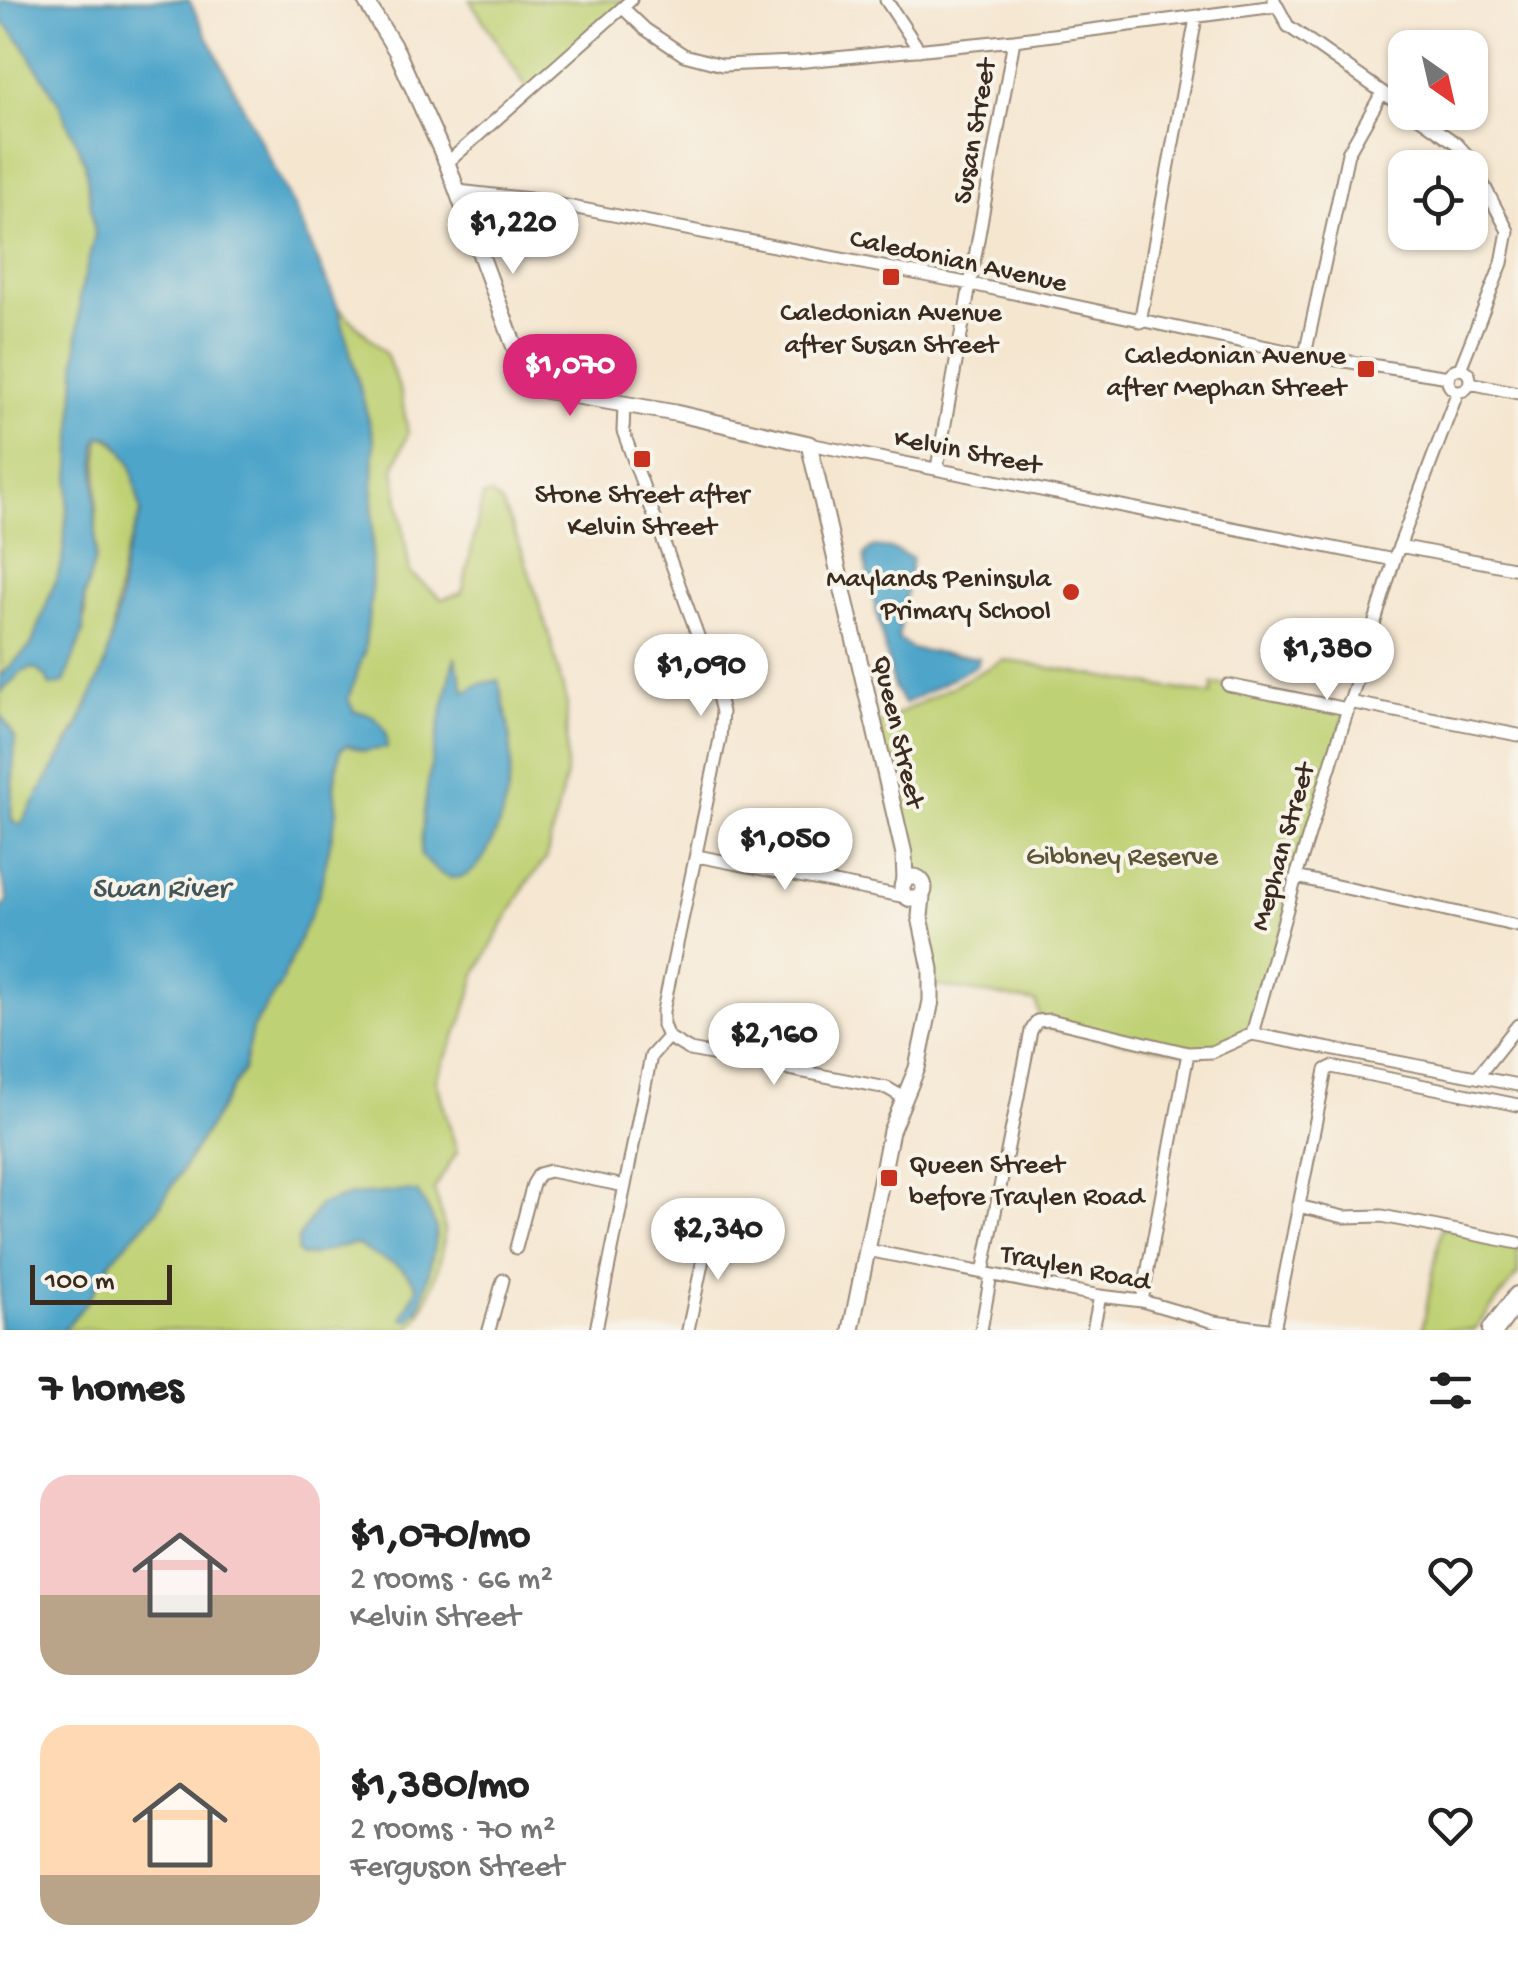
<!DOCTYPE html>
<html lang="en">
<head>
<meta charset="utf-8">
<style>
  :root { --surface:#fff; --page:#f2f2f2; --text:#222; --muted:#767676; --accent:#db2777 }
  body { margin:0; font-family:"Gochi Hand",sans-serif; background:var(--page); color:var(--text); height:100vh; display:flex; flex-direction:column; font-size:38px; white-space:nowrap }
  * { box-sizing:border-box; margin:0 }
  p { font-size:32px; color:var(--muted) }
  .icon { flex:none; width:55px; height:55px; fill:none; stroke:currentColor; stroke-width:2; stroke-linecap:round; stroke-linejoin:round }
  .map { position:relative; height:1330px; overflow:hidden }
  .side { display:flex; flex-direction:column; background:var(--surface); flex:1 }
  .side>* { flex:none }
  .needle { width:65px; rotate:146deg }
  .tools { position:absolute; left:1388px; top:30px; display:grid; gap:20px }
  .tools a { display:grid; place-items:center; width:100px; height:100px; border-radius:20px; background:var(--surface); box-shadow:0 2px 8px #0004; font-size:50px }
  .scale { position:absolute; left:30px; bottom:25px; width:142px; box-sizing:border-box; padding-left:10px; border:5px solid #3b2a1e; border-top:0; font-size:28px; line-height:35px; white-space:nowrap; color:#3b2a1e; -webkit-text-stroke:8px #f7f3e8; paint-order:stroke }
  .price { position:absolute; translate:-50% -85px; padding:0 22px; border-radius:35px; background:#fff; color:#222; font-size:32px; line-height:65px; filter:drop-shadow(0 2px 5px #0008) }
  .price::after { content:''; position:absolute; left:50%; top:60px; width:30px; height:22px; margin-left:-15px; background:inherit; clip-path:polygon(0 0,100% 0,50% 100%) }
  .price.current { background:var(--accent); color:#fff }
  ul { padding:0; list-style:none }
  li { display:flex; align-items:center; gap:30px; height:250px; padding:0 40px }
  li span { display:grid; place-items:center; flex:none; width:280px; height:200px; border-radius:30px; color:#555 }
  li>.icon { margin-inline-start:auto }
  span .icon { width:120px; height:120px; fill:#fffc; stroke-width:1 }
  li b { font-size:42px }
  h2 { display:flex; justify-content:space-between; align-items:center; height:120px; padding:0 40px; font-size:42px }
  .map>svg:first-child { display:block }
  .green { fill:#bfd174; stroke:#7d7e49; stroke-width:2.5 }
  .water { fill:#4ea5ca; stroke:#446874; stroke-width:2.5 }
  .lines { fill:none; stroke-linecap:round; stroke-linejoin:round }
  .street-casing { stroke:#988877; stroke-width:15 }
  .secondary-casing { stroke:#988877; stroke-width:19 }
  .highway-casing { stroke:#988877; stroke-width:24 }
  .street { stroke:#fff; stroke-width:11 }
  .secondary { stroke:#fff; stroke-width:15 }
  .highway { stroke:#fff; stroke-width:20 }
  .poi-dot { fill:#c8321e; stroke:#f7f3e8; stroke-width:4 }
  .labels { text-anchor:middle; stroke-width:8; stroke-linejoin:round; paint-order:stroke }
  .street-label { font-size:28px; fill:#3b2a1e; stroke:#f7f3e8 }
  .poi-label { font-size:28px; fill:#3b2a1e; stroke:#f7f3e8 }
  .park-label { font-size:28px; fill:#5c5434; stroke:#f7f3e8 }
  .water-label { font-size:30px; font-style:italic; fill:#42555a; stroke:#f7f3e8 }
</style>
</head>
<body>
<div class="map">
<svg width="1518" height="1330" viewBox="0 0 1518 1330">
  <rect width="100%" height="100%" fill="#f7f3e8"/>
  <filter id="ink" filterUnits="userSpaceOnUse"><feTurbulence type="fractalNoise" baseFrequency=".01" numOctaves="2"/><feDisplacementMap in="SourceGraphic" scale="20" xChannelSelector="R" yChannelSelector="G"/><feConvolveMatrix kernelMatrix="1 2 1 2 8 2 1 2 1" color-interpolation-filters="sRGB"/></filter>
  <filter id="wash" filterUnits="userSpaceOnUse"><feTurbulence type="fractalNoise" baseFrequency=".0048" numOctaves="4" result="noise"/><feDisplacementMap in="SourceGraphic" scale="40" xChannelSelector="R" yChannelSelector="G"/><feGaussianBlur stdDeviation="2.25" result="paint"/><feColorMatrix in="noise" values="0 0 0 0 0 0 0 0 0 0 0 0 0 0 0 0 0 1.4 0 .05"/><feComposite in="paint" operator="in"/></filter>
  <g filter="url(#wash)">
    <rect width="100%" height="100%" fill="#f5e6d0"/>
    <path class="green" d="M 470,0 L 631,0 L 529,91 Z
      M 0,18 L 22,43 L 59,103 L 85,163 L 95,235 L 80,295 L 71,468 L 62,563 L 31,646 L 0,676 Z
      M 338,307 L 386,354 L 401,393 L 408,433 L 394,469 L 410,573 L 442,599 L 462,593 L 483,496 L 491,494 L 502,504 L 523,553 L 550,638 L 567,704 L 566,775 L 546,859 L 525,886 L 477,972 L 463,1019 L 436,1079 L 457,1152 L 434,1189 C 438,1203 445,1221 444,1235 C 443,1259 426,1315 408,1330 L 64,1330 L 89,1299 L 111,1261 L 156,1212 L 243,1071 L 252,1029 L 280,985 L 337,812 L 334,786 L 340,750 L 347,745 L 364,751 L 348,699 L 364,653 L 371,596 L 374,440 Z
      M 99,437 C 127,437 145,494 140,517 C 136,532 127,545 124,560 C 115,594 116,631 105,665 C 87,721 49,767 26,821 L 18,825 L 11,817 L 15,738 L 0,713 L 0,694 L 21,672 L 35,668 L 46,677 L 86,615 L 84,598 L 95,559 Z
      M 1004,660 L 1211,695 L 1213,684 L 1228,685 L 1347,709 L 1252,1034 L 1238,1041 L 1188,1053 L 1042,1027 L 1036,1002 L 932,985 L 915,899 L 930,887 L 916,877 L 904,854 L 873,727 Z
      M 1442,1227 L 1518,1243 L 1518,1274 L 1474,1330 L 1422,1330 Z"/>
    <path class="water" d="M 0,0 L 189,0 L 295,209 L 338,307 L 374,440 L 371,596 L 364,653 L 348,699 L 354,711 C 375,713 389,726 387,748 L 364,751 L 347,745 L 340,750 L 334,786 L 337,812 L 319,894 L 280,985 L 252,1029 L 243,1071 L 156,1212 L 111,1261 L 89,1299 L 64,1330 L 0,1330 L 0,910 L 8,901 L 0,872 L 0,713 L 15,737 L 11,817 L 14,823 L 21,824 L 75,733 L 105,665 L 119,605 L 124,560 L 141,513 L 131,464 L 117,443 L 109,437 L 99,437 L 96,446 L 95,559 L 84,598 L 83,633 L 64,683 L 50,686 L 46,677 L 34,668 L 21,672 L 0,694 L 0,676 L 31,646 L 62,563 L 71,468 L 80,295 L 95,234 L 85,163 L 59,103 L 22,43 L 0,18 Z
      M 873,547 L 892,549 L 912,558 L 898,639 L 912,649 L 979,658 L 977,665 L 904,704 L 894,688 L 865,562 L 865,554 Z
      M 455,657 L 465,692 L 480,684 L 498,680 C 506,711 512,734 511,766 C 511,793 490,880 453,878 C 440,877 430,864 421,856 C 422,789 440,722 455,657 Z
      M 407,1191 L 418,1193 C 424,1204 434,1217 436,1229 C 437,1236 423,1302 419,1308 C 417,1311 412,1316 409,1320 L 403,1319 C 403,1311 414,1298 417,1286 C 397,1256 383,1265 359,1245 C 337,1243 321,1257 301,1256 L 297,1251 L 298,1239 L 319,1205 L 351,1195 Z"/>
  </g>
  <g filter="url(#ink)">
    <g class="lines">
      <defs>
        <path id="street" d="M 886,0 L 919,50
          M 1274,0 L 1288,26 L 1405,108
          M 623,8 L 645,29 L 684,55 L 722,65 L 796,62 L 1014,40 L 1276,6
          M 1411,112 L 1457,144 L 1469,157 L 1508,231 L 1502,263 L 1460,369
          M 447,163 L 631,0
          M 458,191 L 530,199 L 971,284 L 1305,355 L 1449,377
          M 1140,322 L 1196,18
          M 1305,355 L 1348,153 L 1382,93
          M1448 380a11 11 0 1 1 22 0a11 11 0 1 1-22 0Z
          M 1470,383 L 1518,393
          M 624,406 L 623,431 L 713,677 L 722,712 L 720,739 L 663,1011 L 663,1025 L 668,1037
          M 809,444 L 1394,560
          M 937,468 L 1014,40
          M 1399,546 L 1518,569
          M 1228,685 L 1347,709
          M 1349,702 L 1518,735
          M 697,856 L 906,897
          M 1296,877 L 1518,926
          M 1252,1034 L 1296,877 L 1394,560 L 1458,391
          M 1252,1034 L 1518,1085
          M 668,1037 L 690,1050 L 887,1088 L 904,1098
          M 1477,1077 L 1518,1025
          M 1298,1206 L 1344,1217 L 1382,1216 L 1518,1243
          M 516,1248 L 533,1184 L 539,1174 L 550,1171 L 625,1186
          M 867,1250 L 1100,1296 L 1142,1301 L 1214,1322 L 1275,1330
          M 983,1273 L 1031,1031 L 1037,1021 L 1050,1020 L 1188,1053 L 1212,1052 L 1252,1034
          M 1142,1301 L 1188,1053
          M 489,1330 L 503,1280
          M 596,1330 L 651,1056 L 668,1037
          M 688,1330 L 710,1226
          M 981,1330 L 991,1275
          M 1093,1330 L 1100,1296
          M 1274,1330 L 1326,1070 L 1332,1067 L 1518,1105"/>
        <path id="secondary" d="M 365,0 L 397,52 L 447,163 L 526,378 L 543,390 L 675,413 L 809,444 L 904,854 L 905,881
          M902 888a11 11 0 1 1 22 0a11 11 0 1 1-22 0Z
          M 851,1330 L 891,1131 L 917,1068 L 931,1001 L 931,969 L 920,917 L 922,896"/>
        <path id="highway" d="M 1493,1330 L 1518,1297"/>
      </defs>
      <use href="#street" class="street-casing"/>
      <use href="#secondary" class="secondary-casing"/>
      <use href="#highway" class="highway-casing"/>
      <use href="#street" class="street"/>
      <use href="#secondary" class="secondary"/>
      <use href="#highway" class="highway"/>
    </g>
  </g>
  <g class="poi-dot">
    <rect x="881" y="267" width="20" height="20" rx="5"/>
    <rect x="1356" y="359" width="20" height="20" rx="5"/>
    <rect x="632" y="449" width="20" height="20" rx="5"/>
    <circle cx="1071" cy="592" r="10"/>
    <rect x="879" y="1168" width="20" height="20" rx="5"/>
  </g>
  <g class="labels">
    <g class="street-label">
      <text transform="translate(972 131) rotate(-80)" y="10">Susan Street</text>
      <text transform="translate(959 258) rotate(12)" y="10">Caledonian Avenue</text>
      <text transform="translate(968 449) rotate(11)" y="10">Kelvin Street</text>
      <text transform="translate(901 731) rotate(77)" y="10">Queen Street</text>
      <text transform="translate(1280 846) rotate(-74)" y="10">Mephan Street</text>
      <text transform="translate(1076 1265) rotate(11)" y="10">Traylen Road</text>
    </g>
    <g class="poi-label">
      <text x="891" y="320">Caledonian Avenue<tspan x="891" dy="32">after Susan Street</tspan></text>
      <text x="1346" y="363" text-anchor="end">Caledonian Avenue<tspan x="1346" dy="32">after Mephan Street</tspan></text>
      <text x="642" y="502">Stone Street after<tspan x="642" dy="32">Kelvin Street</tspan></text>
      <text x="1051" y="586" text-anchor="end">Maylands Peninsula<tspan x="1051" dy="32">Primary School</tspan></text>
      <text x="909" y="1172" text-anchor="start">Queen Street<tspan x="909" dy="32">before Traylen Road</tspan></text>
    </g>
    <g class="park-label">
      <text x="1122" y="864">Gibbney Reserve</text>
    </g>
    <g class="water-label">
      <text x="160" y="896">Swan River</text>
    </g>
  </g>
</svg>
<div class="tools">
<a><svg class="needle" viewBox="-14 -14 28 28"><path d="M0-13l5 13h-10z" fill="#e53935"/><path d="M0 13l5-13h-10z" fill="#767676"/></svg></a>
<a><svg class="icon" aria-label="locate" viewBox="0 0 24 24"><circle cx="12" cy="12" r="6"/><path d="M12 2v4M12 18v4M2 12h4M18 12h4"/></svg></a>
</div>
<div class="scale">100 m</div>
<b class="price" style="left:513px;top:277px">$1,220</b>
<b class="price current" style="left:570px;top:419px">$1,070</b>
<b class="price" style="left:1327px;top:703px">$1,380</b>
<b class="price" style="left:701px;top:719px">$1,090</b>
<b class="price" style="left:785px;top:893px">$1,050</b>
<b class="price" style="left:774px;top:1088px">$2,160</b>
<b class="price" style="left:718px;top:1283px">$2,340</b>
</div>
<section class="side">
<h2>7 homes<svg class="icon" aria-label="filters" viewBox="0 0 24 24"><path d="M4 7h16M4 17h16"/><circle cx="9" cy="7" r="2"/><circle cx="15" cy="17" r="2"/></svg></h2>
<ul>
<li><span style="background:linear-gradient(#f6c9c9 60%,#b9a48a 0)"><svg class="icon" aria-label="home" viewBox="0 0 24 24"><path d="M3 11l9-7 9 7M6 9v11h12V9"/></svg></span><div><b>$1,070/mo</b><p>2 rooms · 66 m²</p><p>Kelvin Street</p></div><svg class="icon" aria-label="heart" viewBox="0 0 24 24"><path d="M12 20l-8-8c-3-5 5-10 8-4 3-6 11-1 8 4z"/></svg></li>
<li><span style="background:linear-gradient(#ffd9b3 75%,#b9a48a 0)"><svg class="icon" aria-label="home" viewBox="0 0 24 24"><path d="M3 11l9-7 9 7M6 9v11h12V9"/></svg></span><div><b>$1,380/mo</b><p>2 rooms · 70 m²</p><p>Ferguson Street</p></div><svg class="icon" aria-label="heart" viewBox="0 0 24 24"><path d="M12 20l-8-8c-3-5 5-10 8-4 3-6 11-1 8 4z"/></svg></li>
</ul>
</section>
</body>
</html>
